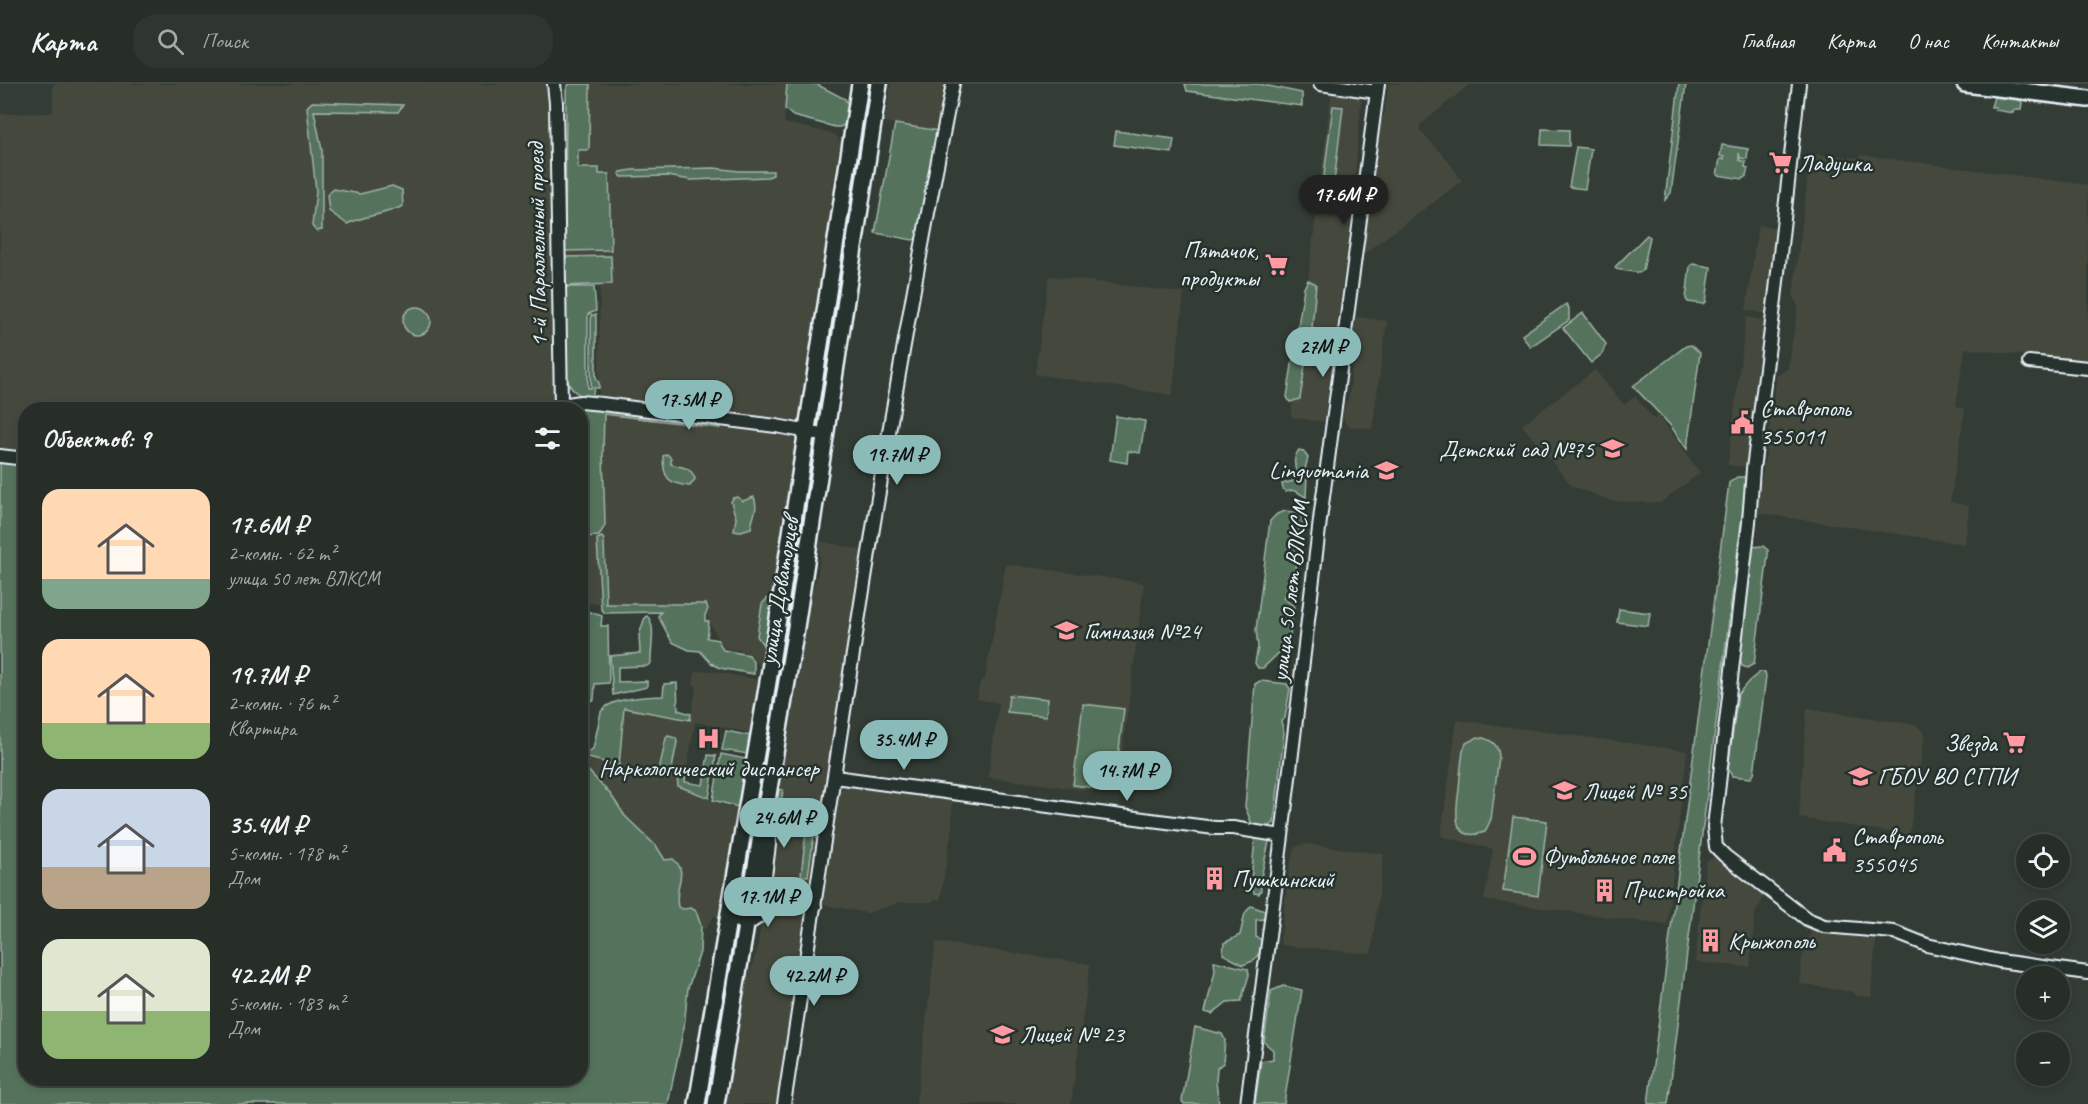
<!DOCTYPE html>
<html lang="ru">
<head>
<meta charset="utf-8">
<style>
  :root { --surface:#272e28; --page:#2f3630; --text:#f1f3f6; --muted:#a4a8a8; --line:#434a45; --accent:#8bbbb9 }
  body { margin:0; font-family:Caveat,sans-serif; background:var(--page); color:var(--text); height:100vh; display:flex; flex-direction:column; font-size:22px; white-space:nowrap }
  * { box-sizing:border-box; margin:0 }
  p { font-size:20px; color:var(--muted) }
  .icon { flex:none; width:33px; height:33px; fill:none; stroke:currentColor; stroke-width:2; stroke-linecap:round; stroke-linejoin:round }
  .map { position:relative; flex:1; overflow:hidden }
  .side { position:absolute; left:18px; top:318px; width:570px; height:684px; display:flex; flex-direction:column; background:var(--surface); border-radius:24px; box-shadow:0 3px 9px #0003,0 0 0 2px var(--line) }
  .side>* { flex:none }
  .buttons { position:absolute; left:2016px; top:750px; display:grid; gap:12px }
  .buttons a { display:grid; place-items:center; width:54px; height:54px; border-radius:50%; background:var(--surface); box-shadow:0 3px 9px #0003,0 0 0 2px var(--line); font-size:30px }
  .price { position:absolute; translate:-50% -51px; padding:0 14px; border-radius:21px; background:var(--accent); color:#111; font-size:20px; line-height:39px; filter:drop-shadow(0 2px 3px #0008) }
  .price::after { content:''; position:absolute; left:50%; top:36px; width:18px; height:14px; margin-left:-9px; background:inherit; clip-path:polygon(0 0,100% 0,50% 100%) }
  .price.active { background:#222; color:#fff }
  ul { padding:0; list-style:none }
  li { display:flex; align-items:center; gap:18px; height:150px; padding:0 24px }
  li span { display:grid; place-items:center; flex:none; width:168px; height:120px; border-radius:18px; color:#555 }
  li>.icon { margin-inline-start:auto }
  span .icon { width:72px; height:72px; fill:#fffc; stroke-width:1 }
  li b { font-size:26px }
  h2 { display:flex; justify-content:space-between; align-items:center; height:72px; padding:0 24px; font-size:26px }
  header { display:flex; align-items:center; gap:36px; box-sizing:border-box; height:84px; padding:0 30px; background:var(--surface); border-bottom:2px solid var(--line) }
  header strong { font-size:28px }
  nav { display:flex; gap:33px; margin-inline-start:auto; font-size:21px }
  .search { width:420px; height:54px; background:var(--page); display:flex; align-items:center; gap:15px; box-sizing:border-box; padding:0 21px; border-radius:24px; color:var(--muted); font-size:22px }
  .map>svg:first-child { display:block }
  .built { fill:#44493e }
  .green { fill:#54735b; stroke:#9eb2aa; stroke-width:1.5 }
  .lines { fill:none; stroke-linecap:round; stroke-linejoin:round }
  .minor-casing { stroke:#e8f1f8; stroke-width:16 }
  .major-casing { stroke:#e8f1f8; stroke-width:20 }
  .minor { stroke:#26332d; stroke-width:12 }
  .major { stroke:#26332d; stroke-width:15 }
  .labels { text-anchor:middle; stroke-width:5; stroke-linejoin:round; paint-order:stroke }
  .poi-label { font-size:24px; fill:#e8f1f8; stroke:#26332d; text-anchor:start }
  .street-label { font-size:24px; fill:#e8f1f8; stroke:#26332d }
</style>
</head>
<body>
<header>
<strong>Карта</strong>
<div class="search"><svg class="icon" aria-label="search" viewBox="0 0 24 24"><circle cx="10" cy="10" r="6"/><path d="M15 15l6 6"/></svg>Поиск</div>
<nav><a>Главная</a><a>Карта</a><a>О нас</a><a>Контакты</a></nav>
</header>
<div class="map">
<svg width="2088" height="1020" viewBox="0 0 2088 1020">
  <rect width="100%" height="100%" fill="#343d35"/>
  <filter id="ink" filterUnits="userSpaceOnUse"><feTurbulence type="fractalNoise" baseFrequency=".0167" numOctaves="2"/><feDisplacementMap in="SourceGraphic" scale="12" xChannelSelector="R" yChannelSelector="G"/><feConvolveMatrix kernelMatrix="1 2 1 2 8 2 1 2 1" color-interpolation-filters="sRGB"/></filter>
  <g filter="url(#ink)">
    <path class="built" d="M 53,0 L 551,0 L 558,325 L 26,326 L 25,368 L 0,365 L 0,30 L 53,29 Z
      M 569,0 L 787,0 L 784,39 L 834,50 L 838,54 L 840,58 L 832,111 L 832,145 L 802,332 L 795,337 L 785,338 L 599,316 L 600,201 L 565,202 L 566,6 Z
      M 891,0 L 948,0 L 940,47 L 885,38 Z
      M 1389,0 L 1470,0 L 1420,41 L 1420,47 L 1445,73 L 1462,97 L 1362,171 L 1377,46 L 1384,31 Z
      M 1332,4 L 1360,11 L 1361,16 L 1355,93 L 1351,104 L 1349,119 L 1351,134 L 1324,338 L 1291,333 Z
      M 1811,70 L 1859,74 L 1860,71 L 2088,101 L 2088,279 L 1965,264 L 1956,322 L 1965,325 L 1950,418 L 1969,422 L 1965,460 L 1758,429 L 1759,396 L 1762,395 L 1777,292 L 1788,284 L 1798,223 L 1793,211 Z
      M 1758,141 L 1778,144 L 1768,230 L 1746,226 Z
      M 1049,192 L 1184,209 L 1172,311 L 1035,290 Z
      M 1357,233 L 1387,237 L 1372,345 L 1347,342 L 1343,333 L 1344,324 L 1349,312 L 1352,286 L 1351,267 L 1354,238 Z
      M 1746,233 L 1768,237 L 1749,383 L 1728,381 Z
      M 1595,286 L 1624,321 L 1635,312 L 1654,335 L 1659,332 L 1700,389 L 1660,419 L 1612,417 L 1572,402 L 1522,341 Z
      M 604,325 L 784,345 L 792,351 L 797,364 L 765,583 L 760,582 L 743,567 L 724,564 L 712,543 L 702,520 L 606,520 L 581,519 L 581,453 L 599,452 Z
      M 819,457 L 867,467 L 780,1020 L 724,1020 L 744,908 L 756,870 L 763,830 L 777,737 L 779,705 L 812,508 L 818,489 L 820,473 Z
      M 1006,480 L 1144,499 L 1117,710 L 988,693 L 999,619 L 977,615 L 980,598 L 985,595 Z
      M 699,587 L 712,587 L 764,597 L 754,649 L 695,638 L 685,696 L 688,697 L 687,707 L 743,728 L 725,834 L 714,832 L 705,846 L 672,815 L 581,700 L 581,681 L 589,674 L 619,682 L 623,624 L 690,636 L 697,601 L 693,601 L 695,589 Z
      M 1807,624 L 1916,641 L 1925,650 L 1909,751 L 1799,734 Z
      M 1457,636 L 1687,667 L 1667,841 L 1484,816 L 1493,765 L 1441,752 Z
      M 854,698 L 952,714 L 952,743 L 940,816 L 934,815 L 932,818 L 900,818 L 867,829 L 822,820 L 821,815 L 840,706 Z
      M 1305,760 L 1384,770 L 1371,870 L 1282,861 L 1280,858 L 1290,780 L 1295,763 Z
      M 1719,771 L 1767,807 L 1755,829 L 1750,883 L 1695,878 L 1706,778 Z
      M 1812,844 L 1876,852 L 1871,913 L 1854,911 L 1854,908 L 1800,900 L 1802,874 Z
      M 936,858 L 1090,880 L 1071,1020 L 916,1020 Z"/>
    <path class="green" d="M 569,0 L 590,0 L 589,66 L 578,66 L 578,84 L 599,84 L 599,90 L 609,90 L 611,166 L 565,167 L 566,6 Z
      M 787,0 L 816,0 L 845,15 L 849,23 L 846,40 L 840,43 L 835,43 L 793,32 L 785,25 Z
      M 1185,0 L 1259,0 L 1302,9 L 1302,22 L 1187,7 Z
      M 1679,0 L 1686,0 L 1671,109 L 1665,116 Z
      M 1994,13 L 2019,16 L 2022,18 L 2021,26 L 2014,26 L 2013,29 L 1995,26 L 1996,23 L 1991,23 Z
      M 312,18 L 403,21 L 398,28 L 314,27 L 322,66 L 322,146 L 316,147 L 312,142 L 316,107 L 307,23 Z
      M 1333,22 L 1343,23 L 1332,115 L 1321,114 Z
      M 861,40 L 866,40 L 822,344 L 814,343 Z
      M 895,40 L 940,47 L 919,152 L 913,156 L 875,149 Z
      M 1542,45 L 1569,46 L 1569,62 L 1541,61 Z
      M 1116,47 L 1174,55 L 1172,69 L 1114,61 Z
      M 1722,61 L 1748,65 L 1747,75 L 1740,74 L 1739,69 L 1739,76 L 1746,78 L 1745,83 L 1748,84 L 1746,92 L 1743,95 L 1717,91 L 1720,75 L 1724,75 L 1724,73 L 1720,72 Z
      M 1576,63 L 1591,65 L 1585,105 L 1569,103 Z
      M 714,84 L 739,87 L 773,87 L 773,91 L 768,93 L 691,96 L 667,92 L 622,93 L 619,90 L 621,88 L 632,86 Z
      M 392,102 L 402,106 L 403,122 C 385,131 365,131 347,140 L 329,127 L 327,111 L 334,105 L 360,110 Z
      M 1647,151 L 1650,153 L 1643,186 L 1639,189 L 1616,185 L 1615,183 Z
      M 611,172 L 612,200 L 565,202 L 565,173 Z
      M 1693,180 L 1711,183 L 1706,218 L 1704,220 L 1688,218 L 1686,215 L 1690,182 Z
      M 1308,196 L 1316,200 L 1312,244 L 1317,250 L 1307,268 L 1300,315 L 1290,318 L 1287,313 L 1304,204 Z
      M 565,203 L 594,203 L 596,227 L 588,230 L 588,304 L 591,304 L 591,231 L 596,231 L 596,293 L 599,299 L 599,304 L 594,304 L 592,315 C 579,311 570,308 567,294 Z
      M 1566,220 L 1569,224 L 1569,236 L 1530,263 L 1522,251 Z
      M403 237a14 14 0 1 1 28 0a14 14 0 1 1-28 0Z
      M 1583,229 L 1606,260 L 1602,270 L 1591,279 L 1563,244 Z
      M 1691,261 L 1700,269 L 1687,365 L 1670,341 L 1633,302 L 1686,262 Z
      M 584,324 L 717,339 L 720,344 L 604,330 L 603,368 L 605,441 L 599,452 L 581,453 L 580,326 Z
      M 1116,332 L 1145,337 L 1140,369 L 1128,367 L 1127,379 L 1110,376 Z
      M 813,360 L 818,361 L 743,832 L 736,831 Z
      M 1299,366 L 1303,367 L 1308,374 L 1305,385 L 1307,392 L 1306,413 C 1298,409 1295,404 1286,408 L 1283,405 L 1282,400 L 1293,397 L 1297,390 C 1294,382 1293,373 1299,366 Z
      M 667,370 L 671,374 L 671,380 C 682,384 691,382 695,395 L 690,402 C 668,400 663,394 663,372 Z
      M 0,377 L 26,380 L 26,994 L 580,994 L 581,679 L 611,711 L 625,732 L 657,763 L 665,776 L 673,775 C 690,788 673,802 678,823 L 683,825 L 691,824 L 696,827 L 701,842 L 700,868 L 688,904 L 684,943 L 668,1020 L 0,1020 Z
      M 1737,393 L 1747,393 L 1668,1020 L 1648,1020 L 1729,399 Z
      M 737,413 L 743,417 L 754,413 C 759,425 752,433 751,444 L 738,448 L 734,447 L 736,434 L 731,418 L 733,414 Z
      M 1285,427 L 1299,429 L 1304,435 L 1292,501 L 1283,514 L 1294,522 L 1290,551 L 1285,563 L 1263,584 L 1258,584 L 1255,579 L 1258,563 L 1256,546 L 1270,437 L 1277,430 Z
      M 602,453 L 604,456 L 606,520 L 706,520 L 708,525 L 705,531 L 705,537 L 709,538 L 707,554 L 718,556 L 723,566 L 749,571 L 754,580 L 754,590 L 720,584 L 711,579 L 700,567 L 689,566 L 672,558 L 658,532 L 661,528 L 605,529 L 601,525 L 597,455 Z
      M 1763,462 L 1768,466 L 1768,471 L 1754,580 L 1747,584 L 1742,582 L 1740,574 L 1751,463 Z
      M 772,509 L 775,510 L 767,563 L 765,564 L 757,552 L 762,520 Z
      M 581,525 L 602,532 L 601,542 L 608,542 L 609,599 L 595,600 L 594,616 L 588,617 L 584,610 L 581,610 Z
      M 1619,525 L 1650,529 L 1648,542 L 1617,538 Z
      M 647,532 C 657,540 650,567 651,579 L 647,582 L 618,583 L 618,598 L 647,597 L 647,603 L 613,611 L 610,572 L 640,569 L 639,551 L 645,533 Z
      M 1760,588 L 1765,588 L 1766,592 L 1754,690 L 1751,694 L 1732,692 L 1728,684 L 1738,610 L 1749,597 Z
      M 1260,597 L 1287,600 L 1290,605 L 1285,634 L 1281,637 L 1284,649 L 1274,739 L 1268,743 L 1252,740 L 1245,723 L 1255,600 Z
      M 677,599 L 678,626 L 691,630 L 690,636 L 624,624 L 619,682 L 589,674 L 581,678 L 581,670 L 593,665 L 601,628 C 610,613 647,613 663,612 L 664,600 Z
      M 1009,611 L 1048,615 L 1046,632 L 1007,628 Z
      M 1083,620 L 1124,625 L 1114,706 L 1073,701 Z
      M 726,647 L 751,652 L 748,670 L 722,666 Z
      M 668,652 L 676,654 L 677,658 L 670,695 L 668,696 L 659,693 L 658,691 L 666,654 Z
      M 1478,653 C 1490,655 1498,659 1499,672 L 1491,735 L 1485,748 C 1450,760 1456,726 1459,705 C 1460,692 1461,680 1463,667 L 1466,659 Z
      M 721,670 L 746,675 L 738,723 L 713,716 Z
      M 708,671 L 716,672 L 709,714 L 678,702 L 677,691 L 680,688 L 686,688 L 685,698 L 703,701 Z
      M 779,705 L 783,706 L 768,800 L 782,802 L 783,798 L 806,802 L 809,807 L 807,812 L 803,815 L 775,811 L 766,797 L 777,737 Z
      M 810,728 L 817,730 L 808,792 L 801,792 L 808,729 Z
      M 1513,733 L 1547,737 L 1538,812 L 1503,807 Z
      M 1258,750 L 1268,754 L 1269,758 L 1260,797 L 1261,806 L 1259,810 L 1254,809 L 1251,797 L 1255,754 Z
      M 1251,822 L 1265,827 L 1264,835 L 1256,836 L 1256,853 L 1264,857 L 1265,862 L 1253,877 L 1243,881 L 1223,870 L 1224,859 L 1240,851 L 1245,829 Z
      M 733,847 L 739,847 L 710,1020 L 703,1020 Z
      M 1214,877 L 1248,885 L 1249,891 L 1241,917 L 1227,918 L 1212,930 L 1205,928 L 1215,887 Z
      M 1283,902 L 1302,906 L 1284,1020 L 1255,1020 L 1261,977 L 1273,975 L 1273,966 L 1264,958 L 1271,907 Z
      M 1195,943 L 1222,950 L 1225,956 L 1223,979 L 1217,984 L 1216,998 L 1219,1020 L 1184,1020 L 1182,1017 Z"/>
    <g class="lines">
      <defs>
        <path id="minor" d="M 554,0 L 556,19 L 561,321
          M 1320,0 L 1377,8
          M 1799,0 L 1775,215 L 1753,385 L 1749,438 L 1714,743 L 1716,763 L 1725,772 L 1807,835 L 1824,842 L 1894,848 L 1927,861 L 1999,877 L 2088,889
          M 2029,278 L 2088,284
          M 561,326 L 561,321 L 581,318 L 602,320 L 776,342 L 826,351
          M 0,372 L 26,375
          M 835,693 L 1151,736 L 1215,744 L 1233,744 L 1282,752
          M 768,733 L 769,761 L 764,800 L 766,806 L 777,816
          M 729,836 L 751,838 L 757,834 L 762,823 L 777,816 L 815,822
          M 784,1020 C 836,680 885,338 953,0
          M 1247,1020 L 1282,752 L 1321,428 L 1378,0"/>
        <path id="major" d="M 1965,0 L 2088,15
          M 697,1020 L 770,586 L 860,0
          M 716,1020 L 795,550 L 879,0"/>
      </defs>
      <use href="#minor" class="minor-casing"/>
      <use href="#major" class="major-casing"/>
      <use href="#minor" class="minor"/>
      <use href="#major" class="major"/>
    </g>
  </g>
  <defs>
    <symbol id="supermarket-bare" viewBox="-9 -9 18 18"><path d="M-6-5.5h2.5l.6 2H6L4.5 2H-2.5L-4.4-4H-6ZM-1.5 3.2a1.3 1.3 0 1 0 .1 0ZM3 3.2a1.3 1.3 0 1 0 .1 0Z" fill="#ff9aa2" stroke="#26332d" stroke-width="2.5" paint-order="stroke"/></symbol>
    <symbol id="civic-bare" viewBox="-9 -9 18 18"><path d="M-.6-6.5H3V-4.5H.6V-3L4-1V1h2V6H-6V1h2V-1L-.6-3ZM-1.2 2.5V6h2.4V2.5Z" fill="#ff9aa2" stroke="#26332d" stroke-width="2.5" paint-order="stroke"/></symbol>
    <symbol id="school-bare" viewBox="-9 -9 18 18"><path d="M0-5L7-2L0 1L-7-2ZM-4 1L0 2.5L4 1V4Q0 6-4 4Z" fill="#ff9aa2" stroke="#26332d" stroke-width="2.5" paint-order="stroke"/></symbol>
    <symbol id="hospital-bare" viewBox="-9 -9 18 18"><path d="M-5-5h3v3.5h4V-5h3V5h-3V1.5h-4V5h-3Z" fill="#ff9aa2" stroke="#26332d" stroke-width="2.5" paint-order="stroke"/></symbol>
    <symbol id="university-bare" viewBox="-9 -9 18 18"><path d="M0-5L7-2L0 1L-7-2ZM-4 1L0 2.5L4 1V4Q0 6-4 4Z" fill="#ff9aa2" stroke="#26332d" stroke-width="2.5" paint-order="stroke"/></symbol>
    <symbol id="stadium-bare" viewBox="-9 -9 18 18"><path d="M0-5a6.5 5 0 1 0 0 10a6.5 5 0 1 0 0-10ZM-3.5-1.8h7v3.6h-7Z" fill="#ff9aa2" stroke="#26332d" stroke-width="2.5" paint-order="stroke"/></symbol>
    <symbol id="building-bare" viewBox="-9 -9 18 18"><path d="M-4-6H4V6H1V3H-1V6H-4ZM-2.5-4.3h1.7v1.8h-1.7ZM.8-4.3h1.7v1.8H.8ZM-2.5-1h1.7V.8h-1.7ZM.8-1h1.7V.8H.8Z" fill="#ff9aa2" stroke="#26332d" stroke-width="2.5" paint-order="stroke"/></symbol>
  </defs>
  <g fill-rule="evenodd">
    <use href="#supermarket-bare" x="1764" y="62" width="33" height="33"/>
    <use href="#supermarket-bare" x="1260" y="164" width="33" height="33"/>
    <use href="#civic-bare" x="1726" y="322" width="33" height="33"/>
    <use href="#school-bare" x="1596" y="348" width="33" height="33"/>
    <use href="#school-bare" x="1370" y="370" width="33" height="33"/>
    <use href="#school-bare" x="1050" y="530" width="33" height="33"/>
    <use href="#hospital-bare" x="692" y="638" width="33" height="33"/>
    <use href="#supermarket-bare" x="1998" y="642" width="33" height="33"/>
    <use href="#university-bare" x="1844" y="676" width="33" height="33"/>
    <use href="#school-bare" x="1548" y="690" width="33" height="33"/>
    <use href="#civic-bare" x="1818" y="750" width="33" height="33"/>
    <use href="#stadium-bare" x="1508" y="756" width="33" height="33"/>
    <use href="#building-bare" x="1198" y="778" width="33" height="33"/>
    <use href="#building-bare" x="1588" y="790" width="33" height="33"/>
    <use href="#building-bare" x="1694" y="840" width="33" height="33"/>
    <use href="#school-bare" x="986" y="934" width="33" height="33"/>
  </g>
  <g class="labels">
    <g class="poi-label">
      <text x="1798" y="87">Ладушка</text>
      <text x="1259" y="174" text-anchor="end">Пятачок,<tspan x="1259" dy="28">продукты</tspan></text>
      <text x="1760" y="332">Ставрополь<tspan x="1760" dy="28">355011</tspan></text>
      <text x="1594" y="373" text-anchor="end">Детский сад №75</text>
      <text x="1368" y="394" text-anchor="end">Lingvomania</text>
      <text x="1084" y="555">Гимназия №24</text>
      <text x="1997" y="667" text-anchor="end">Звезда</text>
      <text x="709" y="692" text-anchor="middle">Наркологический диспансер</text>
      <text x="1878" y="700">ГБОУ ВО СГПИ</text>
      <text x="1583" y="715">Лицей № 35</text>
      <text x="1852" y="760">Ставрополь<tspan x="1852" dy="28">355045</tspan></text>
      <text x="1543" y="780">Футбольное поле</text>
      <text x="1232" y="803">Пушкинский</text>
      <text x="1623" y="814">Пристройка</text>
      <text x="1728" y="865">Крыжополь</text>
      <text x="1020" y="958">Лицей № 23</text>
    </g>
    <g class="street-label">
      <text transform="translate(537 161) rotate(-91)" y="8">1-й Параллельный проезд</text>
      <text transform="translate(779 507) rotate(-81)" y="8">улица Доваторцев</text>
      <text transform="translate(1290 507) rotate(-83)" y="8">улица 50 лет ВЛКСМ</text>
    </g>
  </g>
</svg>
<div class="buttons">
<a><svg class="icon" aria-label="locate" viewBox="0 0 24 24"><circle cx="12" cy="12" r="6"/><path d="M12 2v4M12 18v4M2 12h4M18 12h4"/></svg></a>
<a><svg class="icon" aria-label="layers" viewBox="0 0 24 24"><path d="M12 4l9 5-9 5-9-5zM3 14l9 5 9-5"/></svg></a>
<a>+</a>
<a>−</a>
</div>
<b class="price active" style="left:1344px;top:142px">17.6M ₽</b>
<b class="price" style="left:1323px;top:294px">27M ₽</b>
<b class="price" style="left:689px;top:347px">17.5M ₽</b>
<b class="price" style="left:897px;top:402px">19.7M ₽</b>
<b class="price" style="left:904px;top:687px">35.4M ₽</b>
<b class="price" style="left:1127px;top:718px">14.7M ₽</b>
<b class="price" style="left:784px;top:765px">24.6M ₽</b>
<b class="price" style="left:768px;top:844px">17.1M ₽</b>
<b class="price" style="left:814px;top:923px">42.2M ₽</b>
<section class="side">
<h2>Объектов: 9<svg class="icon" aria-label="filters" viewBox="0 0 24 24"><path d="M4 7h16M4 17h16"/><circle cx="9" cy="7" r="2"/><circle cx="15" cy="17" r="2"/></svg></h2>
<ul>
<li><span style="background:linear-gradient(#ffd9b3 75%,#7fa58c 0)"><svg class="icon" aria-label="home" viewBox="0 0 24 24"><path d="M3 11l9-7 9 7M6 9v11h12V9"/></svg></span><div><b>17.6M ₽</b><p>2-комн. · 62 m²</p><p>улица 50 лет ВЛКСМ</p></div></li>
<li><span style="background:linear-gradient(#ffd9b3 70%,#8fb573 0)"><svg class="icon" aria-label="home" viewBox="0 0 24 24"><path d="M3 11l9-7 9 7M6 9v11h12V9"/></svg></span><div><b>19.7M ₽</b><p>2-комн. · 76 m²</p><p>Квартира</p></div></li>
<li><span style="background:linear-gradient(#c9d6e8 65%,#b9a48a 0)"><svg class="icon" aria-label="home" viewBox="0 0 24 24"><path d="M3 11l9-7 9 7M6 9v11h12V9"/></svg></span><div><b>35.4M ₽</b><p>5-комн. · 178 m²</p><p>Дом</p></div></li>
<li><span style="background:linear-gradient(#dfe7d0 60%,#8fb573 0)"><svg class="icon" aria-label="home" viewBox="0 0 24 24"><path d="M3 11l9-7 9 7M6 9v11h12V9"/></svg></span><div><b>42.2M ₽</b><p>5-комн. · 183 m²</p><p>Дом</p></div></li>
</ul>
</section>
</div>
</body>
</html>
